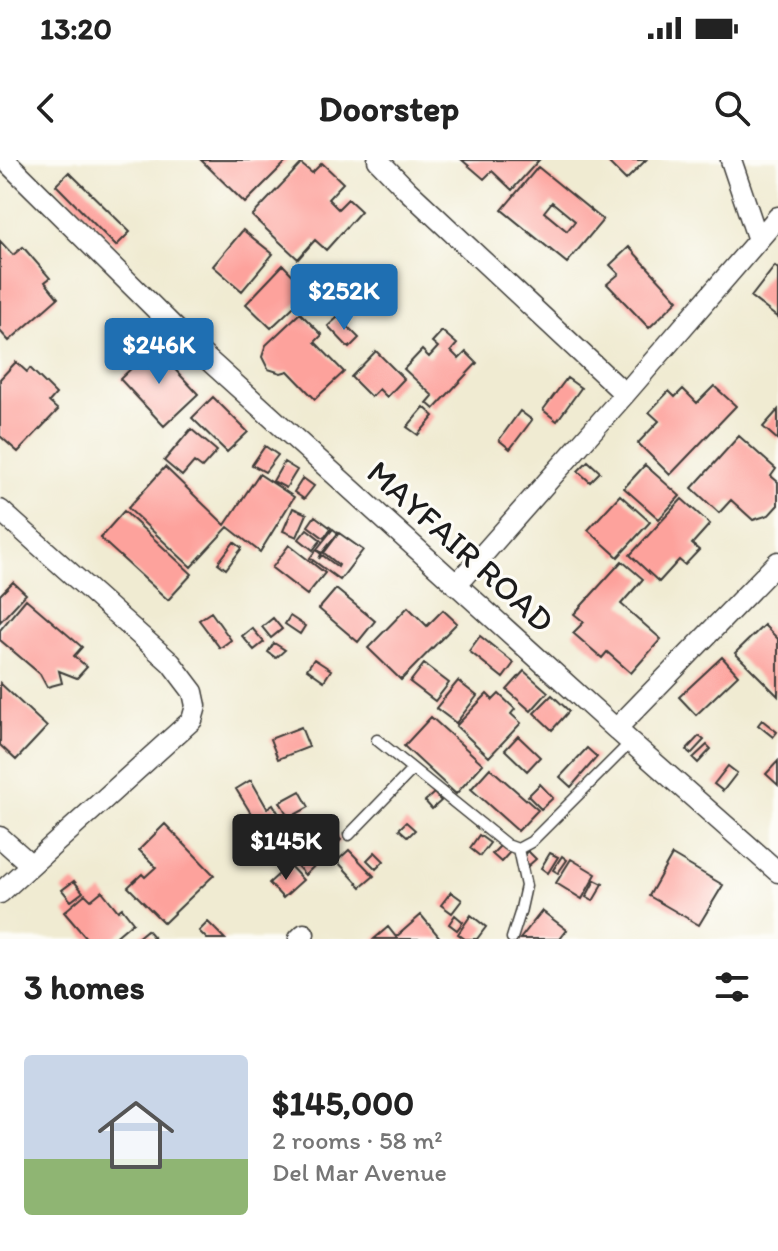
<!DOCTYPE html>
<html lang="en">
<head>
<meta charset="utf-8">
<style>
  :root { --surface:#fff; --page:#f2f2f2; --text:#222; --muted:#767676; --accent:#1f6fb2 }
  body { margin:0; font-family:Itim,sans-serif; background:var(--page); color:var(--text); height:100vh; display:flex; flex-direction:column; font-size:30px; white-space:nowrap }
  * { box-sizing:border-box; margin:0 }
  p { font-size:26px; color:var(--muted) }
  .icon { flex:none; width:44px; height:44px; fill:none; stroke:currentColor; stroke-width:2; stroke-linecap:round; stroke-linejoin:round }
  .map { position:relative; height:779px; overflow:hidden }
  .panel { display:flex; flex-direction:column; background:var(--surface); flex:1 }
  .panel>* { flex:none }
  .price { position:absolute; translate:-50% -68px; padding:0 18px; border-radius:8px; background:var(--accent); color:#fff; font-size:26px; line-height:52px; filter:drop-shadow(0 2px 4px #0008) }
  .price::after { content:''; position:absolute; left:50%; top:48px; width:24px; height:18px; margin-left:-12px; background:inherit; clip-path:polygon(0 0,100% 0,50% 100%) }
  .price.selected { background:#222; color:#fff }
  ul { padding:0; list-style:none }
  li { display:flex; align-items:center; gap:24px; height:200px; padding:0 24px }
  li span { display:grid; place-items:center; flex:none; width:224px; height:160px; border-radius:8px; color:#555 }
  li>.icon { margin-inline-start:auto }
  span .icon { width:96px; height:96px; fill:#fffc; stroke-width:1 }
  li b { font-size:34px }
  h2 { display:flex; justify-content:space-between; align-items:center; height:96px; padding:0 24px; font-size:34px }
  .status { display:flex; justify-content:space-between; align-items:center; height:56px; padding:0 40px; background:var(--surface); direction:ltr }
  .status svg { height:22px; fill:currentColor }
  header { display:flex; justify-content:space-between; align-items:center; height:104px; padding:0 24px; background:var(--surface); font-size:36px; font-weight:700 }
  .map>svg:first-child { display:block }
  .building { fill:#fda29c; fill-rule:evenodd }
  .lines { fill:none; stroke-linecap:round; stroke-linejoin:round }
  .service-casing { stroke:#3c3b37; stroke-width:13 }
  .minor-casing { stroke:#3c3b37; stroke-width:23 }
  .service { stroke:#fff; stroke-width:10 }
  .minor { stroke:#fff; stroke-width:20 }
  .labels { text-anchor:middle; stroke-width:6; stroke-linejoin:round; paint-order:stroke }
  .street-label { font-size:34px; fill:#1c1c1c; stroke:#fdfcf7 }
</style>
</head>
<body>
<div class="status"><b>13:20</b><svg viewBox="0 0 49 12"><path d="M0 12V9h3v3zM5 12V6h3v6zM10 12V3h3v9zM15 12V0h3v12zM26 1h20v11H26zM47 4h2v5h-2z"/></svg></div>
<header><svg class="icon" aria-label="back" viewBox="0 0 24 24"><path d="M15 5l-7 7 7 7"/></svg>Doorstep<svg class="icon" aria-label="search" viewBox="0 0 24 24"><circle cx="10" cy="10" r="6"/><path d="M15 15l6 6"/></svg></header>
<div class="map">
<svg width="778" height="779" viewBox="0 0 778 779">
  <rect width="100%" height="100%" fill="#fdfcf7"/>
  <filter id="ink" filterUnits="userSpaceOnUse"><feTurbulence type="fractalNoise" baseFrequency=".0125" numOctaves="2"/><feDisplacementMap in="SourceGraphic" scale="16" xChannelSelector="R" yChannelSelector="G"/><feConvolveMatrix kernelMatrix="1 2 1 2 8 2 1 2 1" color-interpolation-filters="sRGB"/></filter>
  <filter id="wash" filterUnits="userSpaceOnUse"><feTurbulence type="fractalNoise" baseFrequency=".006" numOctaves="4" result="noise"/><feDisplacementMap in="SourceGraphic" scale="32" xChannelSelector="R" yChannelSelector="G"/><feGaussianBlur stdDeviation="1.8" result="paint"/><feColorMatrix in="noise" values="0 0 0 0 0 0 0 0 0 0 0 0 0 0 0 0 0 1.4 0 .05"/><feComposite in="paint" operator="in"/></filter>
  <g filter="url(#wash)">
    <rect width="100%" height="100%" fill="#f0ebd2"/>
    <g id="blocks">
      <path class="building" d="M 201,0 L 288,0 L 245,43 Z
        M 462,0 L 539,0 L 512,30 L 492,11 L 484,19 Z
        M 606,0 L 646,0 L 626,20 Z
        M 322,3 L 343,23 L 328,39 L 338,49 L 348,39 L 361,51 L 326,90 L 315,80 L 298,99 L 252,56 L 301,4 L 312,13 Z
        M 538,7 L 603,60 L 567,103 L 502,50 ZM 552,42 L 575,61 L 567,71 L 544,52 Z
        M 69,12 L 130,72 L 116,86 L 56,25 Z
        M 243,70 L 273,94 L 242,131 L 213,106 Z
        M 0,81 L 13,95 L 23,87 L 50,118 L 45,122 L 58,138 L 9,181 L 0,171 Z
        M 629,87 L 678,140 L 649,168 L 607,124 L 619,114 L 610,105 Z
        M 283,105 L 309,132 L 271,168 L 246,144 Z
        M 775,106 L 778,109 L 778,158 L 751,137 Z
        M 300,153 L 322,175 L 315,182 L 344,212 L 315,239 L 288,211 L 281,213 L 268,209 L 262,197 L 266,185 Z
        M 338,157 L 359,178 L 349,188 L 328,166 Z
        M 442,171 L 457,184 L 451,191 L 459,199 L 466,192 L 477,203 L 434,249 L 427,243 L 433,236 L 404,209 L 422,190 L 429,197 L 438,187 L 432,182 Z
        M 154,187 L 198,234 L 164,266 L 120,219 Z
        M 376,191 L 404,219 L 387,237 L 379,229 L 371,237 L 351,217 Z
        M 16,202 L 27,212 L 30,208 L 56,234 L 49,242 L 58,250 L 18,292 L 0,276 L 0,219 Z
        M 567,218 L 581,228 L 557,261 L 543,250 Z
        M 714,226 L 736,246 L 670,315 L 638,283 L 659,261 L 649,252 L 669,231 L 675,237 L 683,229 L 697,243 Z
        M 213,237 L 248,272 L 227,292 L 192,258 Z
        M 424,247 L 434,256 L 418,275 L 407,267 Z
        M 778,250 L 778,280 L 763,267 Z
        M 520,251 L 532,260 L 510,289 L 499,280 Z
        M 191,269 L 217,291 L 202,308 L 194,302 L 182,316 L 164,301 Z
        M 739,276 L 776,309 L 771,316 L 778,322 L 778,345 L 769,355 L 753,360 L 731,340 L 719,353 L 692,328 Z
        M 265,286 L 278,295 L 265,312 L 252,305 Z
        M 588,301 L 600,312 L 590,322 L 578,311 Z
        M 284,302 L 297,310 L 286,328 L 273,321 Z
        M 645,305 L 680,336 L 659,359 L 624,328 Z
        M 165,307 L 225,365 L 259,314 L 294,337 L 260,392 L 228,367 L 191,407 L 128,348 Z
        M 303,318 L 314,326 L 304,339 L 294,332 Z
        M 620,335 L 650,362 L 618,397 L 588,370 Z
        M 682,339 L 710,364 L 692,384 L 699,390 L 685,405 L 679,400 L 659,422 L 630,395 Z
        M 293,348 L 307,354 L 297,377 L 283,371 Z
        M 124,351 L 192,414 L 168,440 L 100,378 Z
        M 315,356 L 331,368 L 324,378 L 308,366 Z
        M 307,369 L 321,380 L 313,390 L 299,379 Z
        M 333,369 L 338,373 L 322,393 L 317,389 Z
        M 339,373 L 363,390 L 340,420 L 310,398 L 316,390 L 321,394 L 319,399 L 322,395 L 338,407 L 339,405 L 324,393 Z
        M 234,382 L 242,388 L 226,409 L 218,403 Z
        M 289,385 L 325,413 L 307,435 L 272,408 Z
        M 622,401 L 643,419 L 621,444 L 661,479 L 631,513 L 607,492 L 602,498 L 573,473 L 584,462 L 574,454 Z
        M 13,422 L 26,434 L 0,462 L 0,435 Z
        M 336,429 L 375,461 L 358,482 L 319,449 Z
        M 26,439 L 82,487 L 74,496 L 87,507 L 77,518 L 59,511 L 62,523 L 47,527 L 40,514 L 0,480 L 0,470 Z
        M 408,447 L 427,466 L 443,450 L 457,463 L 401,520 L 368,488 Z
        M 211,452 L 231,480 L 220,488 L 199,460 Z
        M 290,456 L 305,466 L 300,474 L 285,464 Z
        M 273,458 L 282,469 L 271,478 L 262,467 Z
        M 764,465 L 778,479 L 778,536 L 735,493 Z
        M 252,468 L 264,482 L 254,490 L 242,476 Z
        M 480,476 L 514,503 L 503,518 L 469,491 Z
        M 274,483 L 285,490 L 276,498 L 268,492 Z
        M 722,497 L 738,515 L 696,555 L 679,537 Z
        M 314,499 L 331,510 L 324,521 L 307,509 Z
        M 424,504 L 449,523 L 435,541 L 410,522 Z
        M 524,511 L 548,532 L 531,551 L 507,530 Z
        M 458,521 L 477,536 L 456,563 L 436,548 Z
        M 0,523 L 47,567 L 16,600 L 0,585 Z
        M 487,534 L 493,540 L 499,534 L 515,549 L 511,554 L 521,563 L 489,597 L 456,566 Z
        M 552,535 L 569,551 L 552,570 L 534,553 Z
        M 431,557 L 483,604 L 456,634 L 404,586 Z
        M 762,560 L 777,572 L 773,577 L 758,565 Z
        M 301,567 L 309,587 L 278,599 L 270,579 Z
        M 518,576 L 540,597 L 527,611 L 505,590 Z
        M 699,576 L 704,580 L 691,594 L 686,590 Z
        M 707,585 L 711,589 L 698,603 L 693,598 Z
        M 587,588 L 597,597 L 571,627 L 560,617 Z
        M 778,601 L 778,625 L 766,614 Z
        M 728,606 L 737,613 L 723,631 L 714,624 Z
        M 490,608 L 538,650 L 518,671 L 471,629 Z
        M 251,620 L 267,648 L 273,644 L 283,661 L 263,673 L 236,629 Z
        M 540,624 L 553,638 L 541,649 L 528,636 Z
        M 300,631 L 309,647 L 289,658 L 280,642 Z
        M 434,633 L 441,641 L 432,649 L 425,641 Z
        M 406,662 L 415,670 L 408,677 L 399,669 Z
        M 165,664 L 214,715 L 164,763 L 128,727 L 142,714 L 145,717 L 156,707 L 139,690 Z
        M 326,665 L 341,680 L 305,715 L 291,699 Z
        M 479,675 L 490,683 L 480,696 L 470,688 Z
        M 502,684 L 510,692 L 501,702 L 492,694 Z
        M 349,690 L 374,716 L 361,727 L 337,701 Z
        M 528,691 L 536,699 L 528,706 L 521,697 Z
        M 375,692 L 384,701 L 376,709 L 367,700 Z
        M 550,693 L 558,697 L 548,713 L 541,708 Z
        M 672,695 L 723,725 L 699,765 L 649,736 Z
        M 562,696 L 567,700 L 558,713 L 553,710 Z
        M 571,699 L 596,714 L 582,739 L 556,723 Z
        M 289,705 L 303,720 L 283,738 L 269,723 Z
        M 595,720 L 603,724 L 593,741 L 586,737 Z
        M 74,721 L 83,732 L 71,741 L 62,730 Z
        M 102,731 L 118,751 L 122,748 L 133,762 L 113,779 L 87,779 L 64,752 L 85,734 L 91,740 Z
        M 451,732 L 462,740 L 452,753 L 441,745 Z
        M 542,751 L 567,770 L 560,779 L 520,779 Z
        M 421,755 L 441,779 L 374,779 L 388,767 L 396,777 Z
        M 455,755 L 463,762 L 457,770 L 449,764 Z
        M 471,755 L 486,767 L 477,779 L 465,779 L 458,774 Z
        M 208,762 L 225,779 L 207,779 L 199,771 Z
        M 147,770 L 155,779 L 136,779 Z"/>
    </g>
  </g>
  <g filter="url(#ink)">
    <use href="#blocks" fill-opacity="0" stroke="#3c3b37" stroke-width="2"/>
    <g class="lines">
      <defs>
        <path id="service" d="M 377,580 L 507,685 L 518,689 L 531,682 L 631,582
          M 349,675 L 413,609
          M 512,778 L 520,753 L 526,726 L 518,689"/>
        <path id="minor" d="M 5,0 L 195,188 L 616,569 L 778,712
          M 378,0 L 407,30 L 625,234
          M 731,0 L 758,80
          M 0,350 L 171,503 L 193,532 L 196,546 L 192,560 L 0,733
          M 456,425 L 625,234 L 778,57
          M 616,569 L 778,402
          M 0,677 L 30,704
          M 299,779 L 304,774"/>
      </defs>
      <use href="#service" class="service-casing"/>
      <use href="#minor" class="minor-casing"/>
      <use href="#service" class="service"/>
      <use href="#minor" class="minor"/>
    </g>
  </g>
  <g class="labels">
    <g class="street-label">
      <text transform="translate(461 386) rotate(42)" y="12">MAYFAIR ROAD</text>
    </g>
  </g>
</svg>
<b class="price" style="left:344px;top:172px">$252K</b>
<b class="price" style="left:159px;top:226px">$246K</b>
<b class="price selected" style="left:286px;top:722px">$145K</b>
</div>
<section class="panel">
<h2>3 homes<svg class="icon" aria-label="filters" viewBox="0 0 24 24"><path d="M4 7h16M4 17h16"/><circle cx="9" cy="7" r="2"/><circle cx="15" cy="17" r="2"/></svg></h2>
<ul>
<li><span style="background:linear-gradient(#c9d6e8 65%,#8fb573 0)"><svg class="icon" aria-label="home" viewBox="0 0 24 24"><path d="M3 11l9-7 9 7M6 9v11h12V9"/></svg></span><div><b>$145,000</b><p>2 rooms · 58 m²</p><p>Del Mar Avenue</p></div></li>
</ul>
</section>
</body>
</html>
